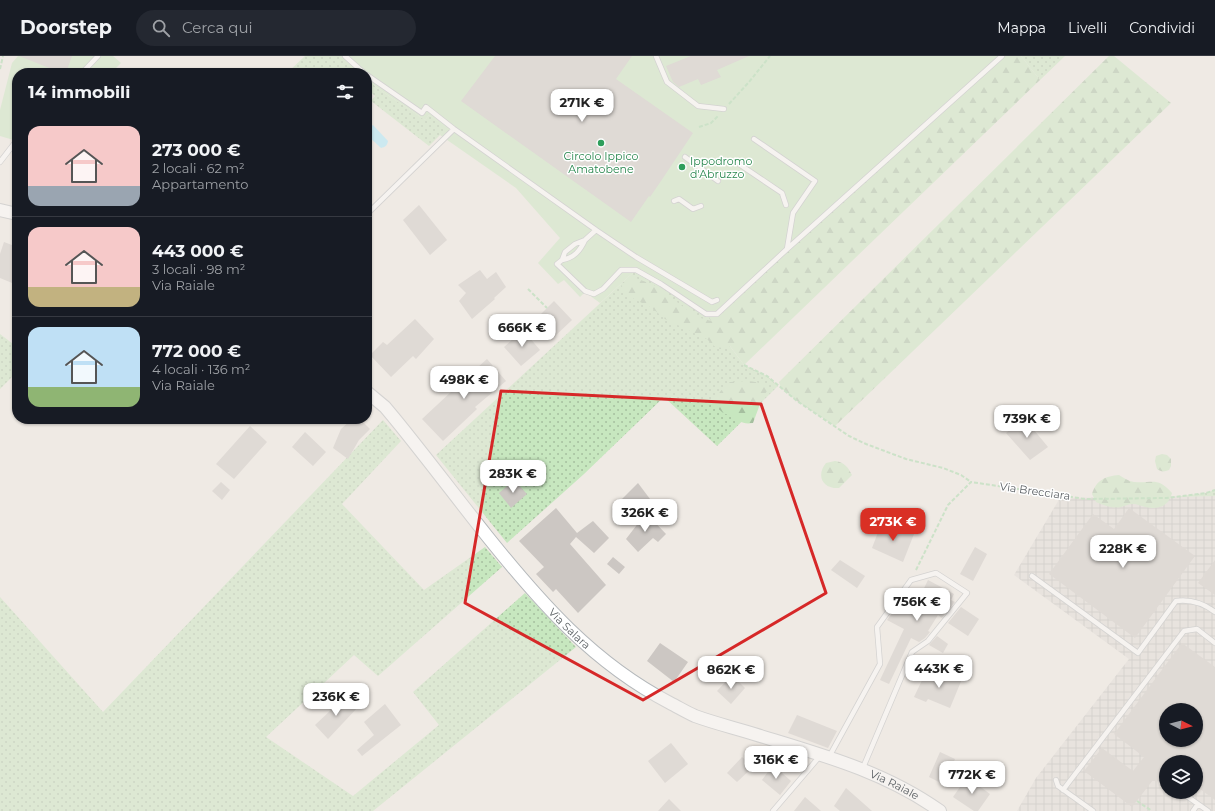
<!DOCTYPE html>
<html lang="it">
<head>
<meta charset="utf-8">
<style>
  :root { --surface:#171b24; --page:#242831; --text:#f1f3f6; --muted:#9ea1a6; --line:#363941; --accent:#d93025 }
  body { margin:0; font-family:Montserrat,sans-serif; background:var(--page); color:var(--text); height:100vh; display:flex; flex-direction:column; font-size:15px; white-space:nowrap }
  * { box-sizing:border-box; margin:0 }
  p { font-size:13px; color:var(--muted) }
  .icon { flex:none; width:22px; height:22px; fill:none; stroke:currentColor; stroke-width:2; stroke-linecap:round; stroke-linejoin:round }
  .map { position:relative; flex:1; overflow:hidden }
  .panel { position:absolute; left:12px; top:12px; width:360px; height:356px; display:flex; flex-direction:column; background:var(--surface); border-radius:16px; box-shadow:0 1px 3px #0004 }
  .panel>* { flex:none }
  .needle { width:26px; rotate:96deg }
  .fabs { position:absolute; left:1159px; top:647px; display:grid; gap:8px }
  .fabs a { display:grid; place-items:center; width:44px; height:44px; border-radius:50%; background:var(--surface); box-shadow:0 1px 3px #0004; font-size:20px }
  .price { position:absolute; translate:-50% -34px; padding:0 9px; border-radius:8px; background:#fff; color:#222; font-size:13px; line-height:26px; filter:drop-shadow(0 1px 2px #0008) }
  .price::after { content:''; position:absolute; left:50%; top:24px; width:12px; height:9px; margin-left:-6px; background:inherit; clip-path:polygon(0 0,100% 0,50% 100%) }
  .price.on { background:var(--accent); color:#fff }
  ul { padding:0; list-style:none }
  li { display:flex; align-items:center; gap:12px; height:100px; padding:0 16px }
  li+li { border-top:1px solid var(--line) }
  li span { display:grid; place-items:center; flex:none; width:112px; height:80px; border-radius:12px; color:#555 }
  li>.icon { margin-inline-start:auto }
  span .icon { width:48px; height:48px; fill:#fffc; stroke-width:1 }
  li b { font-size:17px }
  h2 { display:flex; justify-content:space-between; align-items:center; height:48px; padding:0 16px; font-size:17px }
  header { display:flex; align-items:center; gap:24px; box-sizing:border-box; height:56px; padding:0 20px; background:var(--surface); border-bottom:1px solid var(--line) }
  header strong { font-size:19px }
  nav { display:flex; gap:22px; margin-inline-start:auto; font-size:14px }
  .search { width:280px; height:36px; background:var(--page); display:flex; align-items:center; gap:10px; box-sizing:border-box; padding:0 14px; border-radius:22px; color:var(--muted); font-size:15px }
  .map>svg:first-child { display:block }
  .industrial { fill:url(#industrial-grid); fill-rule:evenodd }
  .grass { fill:url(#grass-dots) }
  .forest { fill:url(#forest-firs) }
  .pitch { fill:#c7e7bf }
  .water { fill:#a3e9ff }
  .building { fill:#ccc7c3; fill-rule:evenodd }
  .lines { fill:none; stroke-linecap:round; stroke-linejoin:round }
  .service-casing { stroke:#b4b8bb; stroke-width:6 }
  .tertiary-casing { stroke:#b4b8bb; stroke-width:14 }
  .path { stroke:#a2d9a6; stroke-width:2; stroke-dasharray:4 2; stroke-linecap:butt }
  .service { stroke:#fff; stroke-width:4.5 }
  .tertiary { stroke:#fff; stroke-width:12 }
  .marked { fill:none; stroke:#d62828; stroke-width:3; stroke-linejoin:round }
  .leisure-dot { fill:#2e9e5b; stroke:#fff; stroke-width:1.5 }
  .labels { text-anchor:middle; stroke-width:3; stroke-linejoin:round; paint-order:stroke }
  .leisure-label { font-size:11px; fill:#27864d; stroke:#fff }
  .street-label { font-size:11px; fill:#5c6165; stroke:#fff }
</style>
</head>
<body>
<header>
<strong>Doorstep</strong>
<div class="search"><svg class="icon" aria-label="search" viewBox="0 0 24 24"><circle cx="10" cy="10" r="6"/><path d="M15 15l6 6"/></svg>Cerca qui</div>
<nav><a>Mappa</a><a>Livelli</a><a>Condividi</a></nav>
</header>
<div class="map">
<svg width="1215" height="755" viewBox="0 0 1215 755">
  <defs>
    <pattern id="industrial-grid" width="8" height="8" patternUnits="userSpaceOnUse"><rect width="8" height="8" fill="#e0dcd8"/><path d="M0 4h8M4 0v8" fill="none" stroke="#b9b6b3"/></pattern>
    <pattern id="grass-dots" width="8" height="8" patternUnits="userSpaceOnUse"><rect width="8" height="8" fill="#c7e7bf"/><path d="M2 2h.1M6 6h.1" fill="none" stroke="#a5bf9f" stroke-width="1.8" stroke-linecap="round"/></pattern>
    <pattern id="forest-firs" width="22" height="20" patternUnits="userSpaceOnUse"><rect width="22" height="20" fill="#c7e7bf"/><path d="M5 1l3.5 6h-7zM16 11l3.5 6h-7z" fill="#a5bf9f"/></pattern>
  </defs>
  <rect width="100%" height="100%" fill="#efeae4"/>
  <path class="industrial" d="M 1215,440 L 1215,755 L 1017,755 L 1036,722 L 1129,603 L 1014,519 L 1060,442 ZM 1166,654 L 1196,654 L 1196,684 L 1166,684 ZM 1166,706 L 1196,706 L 1196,736 L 1166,736 Z"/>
  <path class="grass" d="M 305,0 L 342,0 L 361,17 L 287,17 Z
    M 1021,0 L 1065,0 L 1040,24 Z
    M 367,22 L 377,32 L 425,64 L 429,59 L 447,72 L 429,90 L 371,45 L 375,40 L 367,33 Z
    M 636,214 L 706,258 L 744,309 L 767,320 L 778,330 L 717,390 L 664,341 L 584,418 L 507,487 L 436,399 Z
    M 0,278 L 17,291 L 17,316 L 0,333 Z
    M 383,364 L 401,385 L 342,448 L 424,534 L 485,491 L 502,511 L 378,620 L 354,599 L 266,681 L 353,740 L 439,669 L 413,636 L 525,537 L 576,591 L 373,755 L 0,755 L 0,541 L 103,656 Z
    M 1215,434 L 1215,440 L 1174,441 L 1205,437 Z"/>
  <path class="forest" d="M 1002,0 L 1021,0 L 1040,24 L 744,309 L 730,290 L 729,292 L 720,293 L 714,290 L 707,283 L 665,263 L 652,252 L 636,244 L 628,239 L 624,235 L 621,228 L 630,220 L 654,229 L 697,261 L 711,265 L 706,258 Z
    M 1109,0 L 1114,0 L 1171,47 L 835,370 L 797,345 L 781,332 L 779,326 Z
    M 748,325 C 756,326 763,327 769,333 L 763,340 L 753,367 C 742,369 739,364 730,359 C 727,358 724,358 722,356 C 708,345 721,334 730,326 Z
    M 1162,398 L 1167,399 L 1171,403 L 1171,410 L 1169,414 C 1164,416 1161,416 1157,413 L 1155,405 L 1156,400 Z
    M 835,405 C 844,406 848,411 852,419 L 839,432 C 822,433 816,419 826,407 Z
    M 1119,419 C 1124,422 1128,425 1134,426 C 1152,428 1157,420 1172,437 C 1169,450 1159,454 1145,451 C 1141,450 1137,448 1133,448 C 1128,448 1125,450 1121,451 C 1113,453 1103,449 1096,446 L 1092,438 C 1096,424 1106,420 1119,419 Z"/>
  <path class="pitch" d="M 18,0 L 113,0 L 121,7 L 111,17 L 17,17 L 17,85 L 0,80 L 0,54 L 12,7 Z
    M 342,0 L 1002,0 L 717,258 L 706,258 L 636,214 L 600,247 L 585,236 L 580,241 L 564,224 L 558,228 L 538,207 L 560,182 L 516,132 L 440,79 L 446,72 L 429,59 L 425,64 L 377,32 L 367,22 L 367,17 L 361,17 Z"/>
  <path class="water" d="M 373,69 L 388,85 C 387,90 385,91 381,92 L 367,79 L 367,73 Z"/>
  <path class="building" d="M 19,0 L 72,0 L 66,17 L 62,17 Z
    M 495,0 L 632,0 L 616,23 L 693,77 L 661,125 L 650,141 L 649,140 L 631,166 L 461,45 Z
    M 691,0 L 749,0 L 717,14 L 721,21 L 701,29 L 698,23 L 679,31 L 673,26 L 666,10 Z
    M 419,149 L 447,184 L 430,199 L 403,164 Z
    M 4,186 L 17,191 L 17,229 L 0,222 L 0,198 Z
    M 480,214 L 487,223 L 496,216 L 506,231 L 494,242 L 495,243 L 472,263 L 459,245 L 466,237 L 458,229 Z
    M 554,245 L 572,264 L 553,282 L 536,263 Z
    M 415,263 L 434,283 L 416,303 L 413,300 L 391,321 L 370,299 L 383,286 L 387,289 Z
    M 523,274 L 540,294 L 521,310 L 504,291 Z
    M 487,303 L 506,325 L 475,351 L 477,353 L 443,385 L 422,363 L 467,321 Z
    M 1024,362 L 1048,391 L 1030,404 L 1006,377 Z
    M 352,363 L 360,363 L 370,373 L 359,384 L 348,403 L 333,392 L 341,373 Z
    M 250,370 L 267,386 L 234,423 L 216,408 Z
    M 305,376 L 326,396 L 313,410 L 292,391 Z
    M 514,424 L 527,438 L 511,452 L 499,437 Z
    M 221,426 L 230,434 L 222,444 L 212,435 Z
    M 638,427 L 650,443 L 640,454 L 638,453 L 624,466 L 612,453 Z
    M 556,452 L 577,477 L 593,465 L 609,482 L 594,497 L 576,481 L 570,488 L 606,529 L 578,557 L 556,533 L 553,536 L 536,518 L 544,511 L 519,485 Z
    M 1129,452 L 1195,500 L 1135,582 L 1049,518 L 1093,458 L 1114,473 Z
    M 646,457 L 666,478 L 658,486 L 653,482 L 638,496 L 626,483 Z
    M 882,466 L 914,478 L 903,506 L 872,492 Z
    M 975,491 L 987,498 L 973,525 L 960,518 Z
    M 613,501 L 625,511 L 619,518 L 607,508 Z
    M 840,504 L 865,520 L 857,532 L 831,514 Z
    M 1215,504 L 1215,539 L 1198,527 Z
    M 928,524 L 954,538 L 951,544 L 955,546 L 942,562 L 938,559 L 928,575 L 930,576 L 925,582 L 919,586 L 911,582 L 889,628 L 880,624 L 904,573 L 887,564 L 900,546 L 914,553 Z
    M 961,551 L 979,563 L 968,580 L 948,567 Z
    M 937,580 L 948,588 L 943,597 L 929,589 Z
    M 660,587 L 688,606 L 674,626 L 647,605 Z
    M 1182,587 L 1215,611 L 1215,744 L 1196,730 L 1196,706 L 1166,706 L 1166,714 L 1157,726 L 1153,724 L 1132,751 L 1084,715 L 1102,692 L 1133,715 L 1144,701 L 1114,678 ZM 1166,654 L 1196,654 L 1196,684 L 1166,684 Z
    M 926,616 L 935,619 L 943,616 L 962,623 L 950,652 L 928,643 L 926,646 L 914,641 Z
    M 732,619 L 745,632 L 731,648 L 717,635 Z
    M 345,639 L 358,651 L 328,683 L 315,669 L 331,654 L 330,652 Z
    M 385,648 L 401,669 L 362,700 L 357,694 L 374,679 L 364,666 Z
    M 797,659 L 837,675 L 828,692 L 788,677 Z
    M 671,687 L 688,708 L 665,727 L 648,705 Z
    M 940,696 L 955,703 L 943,728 L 929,721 Z
    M 742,701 L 753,711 L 737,726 L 727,717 Z
    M 773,709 L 791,725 L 780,739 L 762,724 Z
    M 967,721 L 990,738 L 978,755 L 974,755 L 953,741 Z
    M 846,732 L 872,755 L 840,755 L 834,750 Z
    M 805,741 L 821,755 L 794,755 Z
    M 669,743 L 681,755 L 658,755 Z"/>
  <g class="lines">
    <defs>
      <path id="service" d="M 345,0 L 364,17
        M 656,0 L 667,26 L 698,50 L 724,53
        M 82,17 L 98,0
        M 367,19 L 422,57 L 426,51 L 454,73 L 596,174 L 636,201 L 712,246 L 717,244
        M 754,83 L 815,125 L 793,157 L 787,193
        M 685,101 L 718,125
        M 0,106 L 17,84
        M 731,106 L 736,106 L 782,137 L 786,149
        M 674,145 L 679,143 L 693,153 L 701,150
        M 367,158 L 454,73
        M 596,174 L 585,184 L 575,188 L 565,196 L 562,204 L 557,208 L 585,235 L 594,238 L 603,233 L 621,214 L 636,214 L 661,228 L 706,258 L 717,258 L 786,194 L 1002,0
        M 562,204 C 574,202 580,195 585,184
        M 1032,520 L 1138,597 L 1176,545 C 1191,543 1203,547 1215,556
        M 829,701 L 880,608 L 877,571 L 911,524 L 936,517 L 967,537 L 928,585 L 912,596 L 862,714
        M 1164,723 L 1166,725
        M 1056,724 L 1058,730 L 1093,755
        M 1063,734 L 1184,575 L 1197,573 L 1215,587
        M 1181,736 L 1208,755
        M 773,755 L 820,700
        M 1193,755 L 1198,748"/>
      <g id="tertiary">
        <path d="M 0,154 L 17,158"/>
        <path id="s1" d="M 367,336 L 385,351 L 395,363 C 426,401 456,441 487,480 C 540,546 593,607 670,647 C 678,651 686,656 695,660 C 714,667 735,672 754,678 C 819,698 884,715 940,755"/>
      </g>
    </defs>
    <use href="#service" class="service-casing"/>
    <use href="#tertiary" class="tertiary-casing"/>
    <path class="path" d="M 0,13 L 3,0
      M 729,48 L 749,26 L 770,0
      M 699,71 L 711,67 L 718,60
      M 528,233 L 547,252
      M 744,309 L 767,320 L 797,345 L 849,380 L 866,388 L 906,403 L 943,412 L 961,419 L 971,426
      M 916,514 L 948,449 L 971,426 L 1085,443 L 1166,442 L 1206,437 L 1215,434
      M 1137,745 L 1152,755"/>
    <use href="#service" class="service"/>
    <use href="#tertiary" class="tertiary"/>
  </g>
  <path d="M0 0H1215V755H0ZM 501,335 L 761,348 L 826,537 L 643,644 L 465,547 Z" fill="#efeae4" fill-opacity=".55" fill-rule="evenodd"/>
  <path class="marked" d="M 501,335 L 761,348 L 826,537 L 643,644 L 465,547 Z"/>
  <g class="leisure-dot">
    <circle cx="601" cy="87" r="4"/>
    <circle cx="682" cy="111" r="4"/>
  </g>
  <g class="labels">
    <g class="leisure-label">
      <text x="601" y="104">Circolo Ippico<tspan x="601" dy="13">Amatobene</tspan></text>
      <text x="690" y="109" text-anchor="start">Ippodromo<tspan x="690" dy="13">d'Abruzzo</tspan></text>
    </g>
    <g class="street-label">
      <text transform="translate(1035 435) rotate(8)" y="4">Via Brecciara</text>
      <text dy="4" stroke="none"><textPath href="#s1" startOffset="312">Via Salara</textPath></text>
      <text dy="4" stroke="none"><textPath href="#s1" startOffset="677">Via Raiale</textPath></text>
    </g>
  </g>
</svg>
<div class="fabs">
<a><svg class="needle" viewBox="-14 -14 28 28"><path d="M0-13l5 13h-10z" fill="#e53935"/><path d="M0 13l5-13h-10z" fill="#9ea1a6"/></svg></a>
<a><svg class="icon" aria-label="layers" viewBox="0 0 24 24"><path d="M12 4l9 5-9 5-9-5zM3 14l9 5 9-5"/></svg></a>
</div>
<b class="price" style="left:582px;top:67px">271K €</b>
<b class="price" style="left:522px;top:292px">666K €</b>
<b class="price" style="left:464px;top:344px">498K €</b>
<b class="price" style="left:1027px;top:383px">739K €</b>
<b class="price" style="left:513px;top:438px">283K €</b>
<b class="price" style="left:645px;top:477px">326K €</b>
<b class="price on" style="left:893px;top:486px">273K €</b>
<b class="price" style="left:1123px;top:513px">228K €</b>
<b class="price" style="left:917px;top:566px">756K €</b>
<b class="price" style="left:939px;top:633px">443K €</b>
<b class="price" style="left:731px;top:634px">862K €</b>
<b class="price" style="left:336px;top:661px">236K €</b>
<b class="price" style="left:776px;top:724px">316K €</b>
<b class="price" style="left:972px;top:739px">772K €</b>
<section class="panel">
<h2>14 immobili<svg class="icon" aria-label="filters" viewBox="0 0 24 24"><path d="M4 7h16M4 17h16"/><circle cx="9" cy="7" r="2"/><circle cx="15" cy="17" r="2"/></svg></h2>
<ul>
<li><span style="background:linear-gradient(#f6c9c9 75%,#9aa5b1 0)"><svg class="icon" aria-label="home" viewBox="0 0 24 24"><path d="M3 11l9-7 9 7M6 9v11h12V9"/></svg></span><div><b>273 000 €</b><p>2 locali · 62 m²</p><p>Appartamento</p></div></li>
<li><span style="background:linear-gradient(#f6c9c9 75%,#c2b280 0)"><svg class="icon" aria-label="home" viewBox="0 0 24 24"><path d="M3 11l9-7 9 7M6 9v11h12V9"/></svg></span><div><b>443 000 €</b><p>3 locali · 98 m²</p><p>Via Raiale</p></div></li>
<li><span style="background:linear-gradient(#bfe0f5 75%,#8fb573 0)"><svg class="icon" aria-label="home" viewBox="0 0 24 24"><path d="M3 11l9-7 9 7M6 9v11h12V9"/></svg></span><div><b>772 000 €</b><p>4 locali · 136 m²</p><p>Via Raiale</p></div></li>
</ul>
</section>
</div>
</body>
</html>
